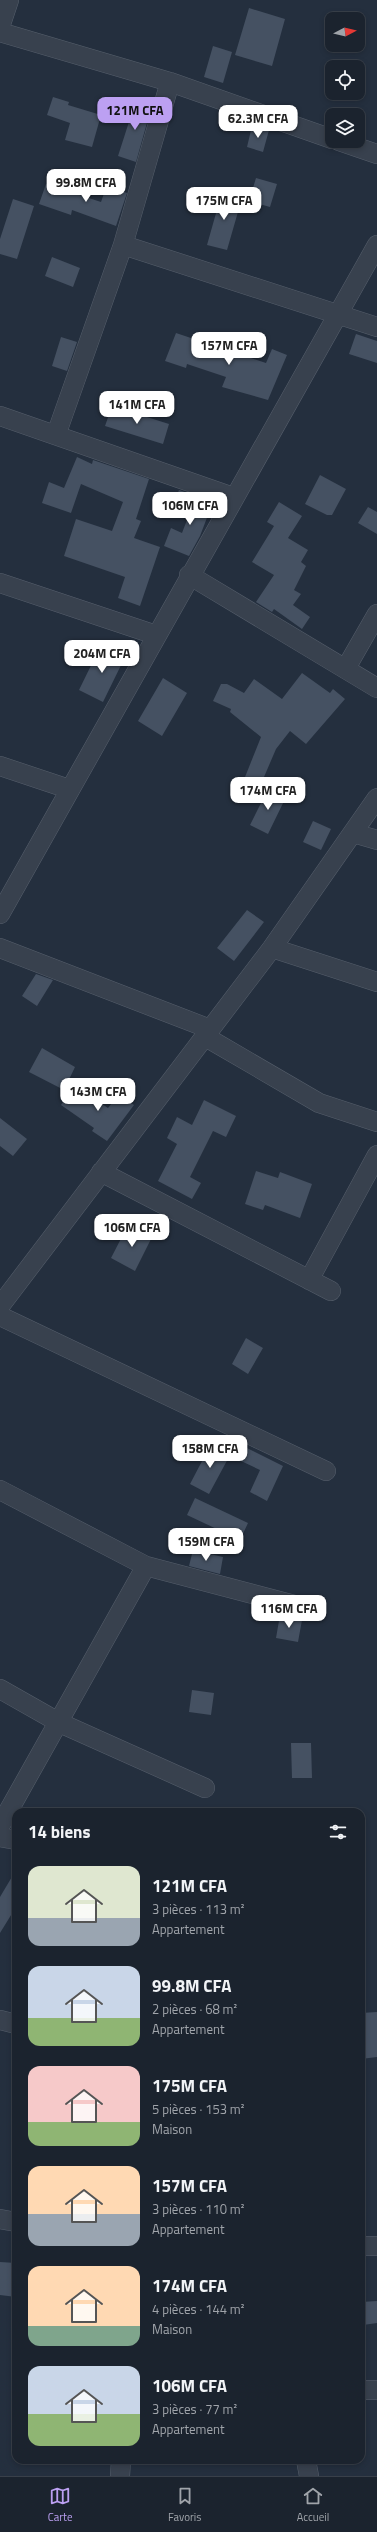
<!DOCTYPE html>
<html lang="fr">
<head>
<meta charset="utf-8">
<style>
  :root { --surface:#1b232e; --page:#242b36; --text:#f1f3f6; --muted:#a0a4aa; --line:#39404a; --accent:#bca0f2 }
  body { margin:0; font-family:"Titillium Web",sans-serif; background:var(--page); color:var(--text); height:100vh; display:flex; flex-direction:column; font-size:15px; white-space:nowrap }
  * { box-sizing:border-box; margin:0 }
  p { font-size:13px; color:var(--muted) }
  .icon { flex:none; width:22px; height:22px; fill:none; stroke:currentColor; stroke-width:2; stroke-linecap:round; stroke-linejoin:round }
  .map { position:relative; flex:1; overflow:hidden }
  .details { position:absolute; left:12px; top:1808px; width:353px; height:656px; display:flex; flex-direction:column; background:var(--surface); border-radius:12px; box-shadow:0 2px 6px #0003,0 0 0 1px var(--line) }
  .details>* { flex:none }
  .needle { width:26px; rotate:83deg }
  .buttons { position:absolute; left:325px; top:12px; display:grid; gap:8px }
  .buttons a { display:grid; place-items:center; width:40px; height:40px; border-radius:8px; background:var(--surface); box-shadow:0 2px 6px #0003,0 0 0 1px var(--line); font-size:20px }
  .price { position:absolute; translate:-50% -34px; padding:0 9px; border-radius:8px; background:#fff; color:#222; font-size:13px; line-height:26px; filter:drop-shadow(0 1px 2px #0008) }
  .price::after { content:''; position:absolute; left:50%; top:24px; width:12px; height:9px; margin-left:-6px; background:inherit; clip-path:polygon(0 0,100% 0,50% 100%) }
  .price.current { background:var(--accent); color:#111 }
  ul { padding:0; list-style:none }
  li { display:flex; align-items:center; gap:12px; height:100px; padding:0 16px }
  li span { display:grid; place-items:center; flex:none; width:112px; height:80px; border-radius:12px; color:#555 }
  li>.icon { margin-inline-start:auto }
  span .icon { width:48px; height:48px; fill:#fffc; stroke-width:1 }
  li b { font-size:17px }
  h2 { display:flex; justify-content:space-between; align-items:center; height:48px; padding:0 16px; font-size:17px }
  .dock { display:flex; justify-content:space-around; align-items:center; height:56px; border-top:1px solid var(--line); background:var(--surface); font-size:11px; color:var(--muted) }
  .dock a { display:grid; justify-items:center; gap:2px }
  .dock .current { color:var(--accent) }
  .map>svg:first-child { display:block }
  .building { fill:#455162 }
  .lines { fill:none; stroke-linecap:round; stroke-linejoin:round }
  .minor-casing { stroke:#565f6c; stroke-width:20 }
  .minor { stroke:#38414e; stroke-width:19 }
</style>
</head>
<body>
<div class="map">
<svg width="377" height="2476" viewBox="0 0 377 2476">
  <rect width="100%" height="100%" fill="#242f3e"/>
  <path class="building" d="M 249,8 L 285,19 L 272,66 L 235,55 Z
    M 213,46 L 232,52 L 223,83 L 204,77 Z
    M 53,97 L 69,102 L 68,105 L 101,115 L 92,147 L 65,140 L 70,123 L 47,115 Z
    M 136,100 L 152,105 L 136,162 L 118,156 Z
    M 252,126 L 269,130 L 263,152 L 247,147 Z
    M 256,178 L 277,184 L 270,207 L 249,201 Z
    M 46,184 L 101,202 L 107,185 L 127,193 L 116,226 L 72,210 L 71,215 L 39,204 Z
    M 222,192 L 242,198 L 227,250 L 207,245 Z
    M 13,199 L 34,206 L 17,259 L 0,254 L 0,239 Z
    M 52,257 L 80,268 L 73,287 L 45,276 Z
    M 176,333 L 266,363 L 272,349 L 287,355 L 268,400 L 222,387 L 226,377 L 187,364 L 186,368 L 165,361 Z
    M 356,334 L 377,341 L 377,363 L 349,354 Z
    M 61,337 L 77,342 L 67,371 L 52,366 Z
    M 112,406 L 169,424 L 163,444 L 105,426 Z
    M 77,457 L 92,464 L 93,460 L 149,479 L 136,519 L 141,521 L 134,538 L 160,547 L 140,606 L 118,598 L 125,577 L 64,556 L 76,519 L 112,531 L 123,502 L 81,484 L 71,513 L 42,503 L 49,482 L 64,488 Z
    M 320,475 L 346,489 L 332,515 L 327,515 L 305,504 Z
    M 179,490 L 213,502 L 200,536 L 189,556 L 164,546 L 171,528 L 182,533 L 194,502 L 177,495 Z
    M 279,502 L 302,516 L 288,538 L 308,550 L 301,562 L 306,566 L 294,590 L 301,594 L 293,605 L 310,617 L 302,629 L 274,609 L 272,612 L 256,602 L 274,575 L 252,562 L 274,526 L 267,522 Z
    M 368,507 L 377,512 L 377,534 L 358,523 Z
    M 101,645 L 125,657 L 103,702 L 79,690 Z
    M 302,673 L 330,693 L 333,689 L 345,699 L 306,744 L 290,731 L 276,749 L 261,784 L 245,777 L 261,737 L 230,712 L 231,709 L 213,701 L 221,684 L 227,684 L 244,693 L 254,679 L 282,699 Z
    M 163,678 L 187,693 L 162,736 L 138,721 Z
    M 268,789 L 286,797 L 268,834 L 250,825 Z
    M 313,821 L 331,829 L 321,850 L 303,842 Z
    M 247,910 L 264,922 L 234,961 L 217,948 Z
    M 36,974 L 53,980 L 37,1006 L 22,996 Z
    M 42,1048 L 75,1067 L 64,1090 L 29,1072 Z
    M 74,1085 L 108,1108 L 119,1094 L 134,1105 L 107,1141 L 92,1131 L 94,1128 L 61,1105 Z
    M 204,1100 L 236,1116 L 226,1137 L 213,1131 L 190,1177 L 201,1183 L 192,1199 L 158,1181 L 177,1144 L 167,1138 L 177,1117 L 192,1125 Z
    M 0,1118 L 27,1139 L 13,1156 L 0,1146 Z
    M 256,1171 L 278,1178 L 280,1172 L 312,1184 L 300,1218 L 265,1205 L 263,1210 L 245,1204 Z
    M 128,1225 L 152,1237 L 135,1271 L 111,1258 Z
    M 246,1338 L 263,1348 L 248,1374 L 232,1364 Z
    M 211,1444 L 230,1455 L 209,1494 L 190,1484 Z
    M 247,1448 L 283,1466 L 267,1501 L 250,1492 L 260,1470 L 241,1461 Z
    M 195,1498 L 248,1523 L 240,1540 L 187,1515 Z
    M 193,1550 L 223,1557 L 220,1574 L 189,1566 Z
    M 280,1615 L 302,1620 L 298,1642 L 276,1638 Z
    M 192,1690 L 214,1693 L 211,1715 L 189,1712 Z
    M 291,1743 L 311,1743 L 312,1778 L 292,1778 Z
    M 16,1870 L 16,1907 L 0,1933 L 0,1897 Z
    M 377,2012 L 377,2057 L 361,2059 L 361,2013 Z
    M 0,2262 L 16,2263 L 16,2297 L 0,2295 Z
    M 377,2301 L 377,2323 L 363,2325 L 361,2302 Z"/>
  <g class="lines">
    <defs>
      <path id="minor" d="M 0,27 L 9,0
        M 0,32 L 170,82 L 332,139
        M 339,141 L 377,154
        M 123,245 L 377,327
        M 0,416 L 233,497
        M 56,435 L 123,245 L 170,82
        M 189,575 L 377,688
        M 0,583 L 156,635
        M 346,668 L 377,614
        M 0,766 L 69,789
        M 353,833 L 377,840
        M 0,914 L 377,245
        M 0,948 L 210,1029
        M 272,948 L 377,982
        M 204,1036 L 319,1103 L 377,1122
        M 101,1172 L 331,1291
        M 309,1280 L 377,1155
        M 0,1306 L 272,948 L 377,798
        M 0,1316 L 326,1471
        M 0,1490 L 146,1566 L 302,1607
        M 0,1689 L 60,1723 L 205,1788
        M 0,1826 L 146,1566
        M 0,1837 L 16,1840
        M 0,2020 L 16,2024
        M 0,2219 L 16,2222
        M 361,2246 L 377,2246
        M 361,2390 L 375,2390
        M 306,2460 L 309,2476
        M 120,2476 L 121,2460"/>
    </defs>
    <use href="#minor" class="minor-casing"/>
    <use href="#minor" class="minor"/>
  </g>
</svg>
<div class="buttons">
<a><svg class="needle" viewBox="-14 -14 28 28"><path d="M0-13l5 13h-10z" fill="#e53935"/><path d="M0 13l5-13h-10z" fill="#a0a4aa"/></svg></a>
<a><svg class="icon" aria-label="locate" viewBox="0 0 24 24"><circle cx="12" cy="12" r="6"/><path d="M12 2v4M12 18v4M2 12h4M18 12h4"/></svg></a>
<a><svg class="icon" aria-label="layers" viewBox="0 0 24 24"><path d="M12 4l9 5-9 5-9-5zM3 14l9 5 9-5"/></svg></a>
</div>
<b class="price current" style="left:135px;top:131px">121M CFA</b>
<b class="price" style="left:258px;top:139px">62.3M CFA</b>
<b class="price" style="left:86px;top:203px">99.8M CFA</b>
<b class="price" style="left:224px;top:221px">175M CFA</b>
<b class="price" style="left:229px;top:366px">157M CFA</b>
<b class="price" style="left:137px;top:425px">141M CFA</b>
<b class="price" style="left:190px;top:526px">106M CFA</b>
<b class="price" style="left:102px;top:674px">204M CFA</b>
<b class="price" style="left:268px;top:811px">174M CFA</b>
<b class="price" style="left:98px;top:1112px">143M CFA</b>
<b class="price" style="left:132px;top:1248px">106M CFA</b>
<b class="price" style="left:210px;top:1469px">158M CFA</b>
<b class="price" style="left:206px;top:1562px">159M CFA</b>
<b class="price" style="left:289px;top:1629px">116M CFA</b>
<section class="details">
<h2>14 biens<svg class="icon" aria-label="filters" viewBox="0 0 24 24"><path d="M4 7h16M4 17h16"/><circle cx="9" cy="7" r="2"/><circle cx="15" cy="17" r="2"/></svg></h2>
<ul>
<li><span style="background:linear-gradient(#dfe7d0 65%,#9aa5b1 0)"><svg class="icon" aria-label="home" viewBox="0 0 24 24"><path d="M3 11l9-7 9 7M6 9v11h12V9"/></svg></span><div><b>121M CFA</b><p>3 pièces · 113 m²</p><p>Appartement</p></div></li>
<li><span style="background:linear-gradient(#c9d6e8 65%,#8fb573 0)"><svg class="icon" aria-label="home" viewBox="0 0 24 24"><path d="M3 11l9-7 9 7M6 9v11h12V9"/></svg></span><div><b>99.8M CFA</b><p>2 pièces · 68 m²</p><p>Appartement</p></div></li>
<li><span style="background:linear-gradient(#f6c9c9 70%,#8fb573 0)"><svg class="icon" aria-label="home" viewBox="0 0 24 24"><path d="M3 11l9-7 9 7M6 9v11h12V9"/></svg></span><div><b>175M CFA</b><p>5 pièces · 153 m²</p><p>Maison</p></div></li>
<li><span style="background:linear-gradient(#ffd9b3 60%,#9aa5b1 0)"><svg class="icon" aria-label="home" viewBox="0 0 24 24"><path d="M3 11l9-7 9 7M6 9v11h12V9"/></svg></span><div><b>157M CFA</b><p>3 pièces · 110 m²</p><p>Appartement</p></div></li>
<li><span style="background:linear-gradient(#ffd9b3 75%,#7fa58c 0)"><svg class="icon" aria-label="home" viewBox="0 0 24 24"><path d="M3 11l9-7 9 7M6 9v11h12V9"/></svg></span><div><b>174M CFA</b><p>4 pièces · 144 m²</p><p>Maison</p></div></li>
<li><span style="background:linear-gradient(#c9d6e8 60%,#8fb573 0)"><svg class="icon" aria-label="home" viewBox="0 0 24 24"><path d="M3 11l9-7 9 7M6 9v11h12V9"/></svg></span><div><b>106M CFA</b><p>3 pièces · 77 m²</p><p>Appartement</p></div></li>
</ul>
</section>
</div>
<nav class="dock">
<a class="current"><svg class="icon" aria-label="map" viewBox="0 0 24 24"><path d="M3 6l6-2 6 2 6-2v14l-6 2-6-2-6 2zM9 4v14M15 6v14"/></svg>Carte</a>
<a><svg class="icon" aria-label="saved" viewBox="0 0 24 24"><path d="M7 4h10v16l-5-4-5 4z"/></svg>Favoris</a>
<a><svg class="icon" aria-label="home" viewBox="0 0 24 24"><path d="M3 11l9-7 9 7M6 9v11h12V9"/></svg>Accueil</a>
</nav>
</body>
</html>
